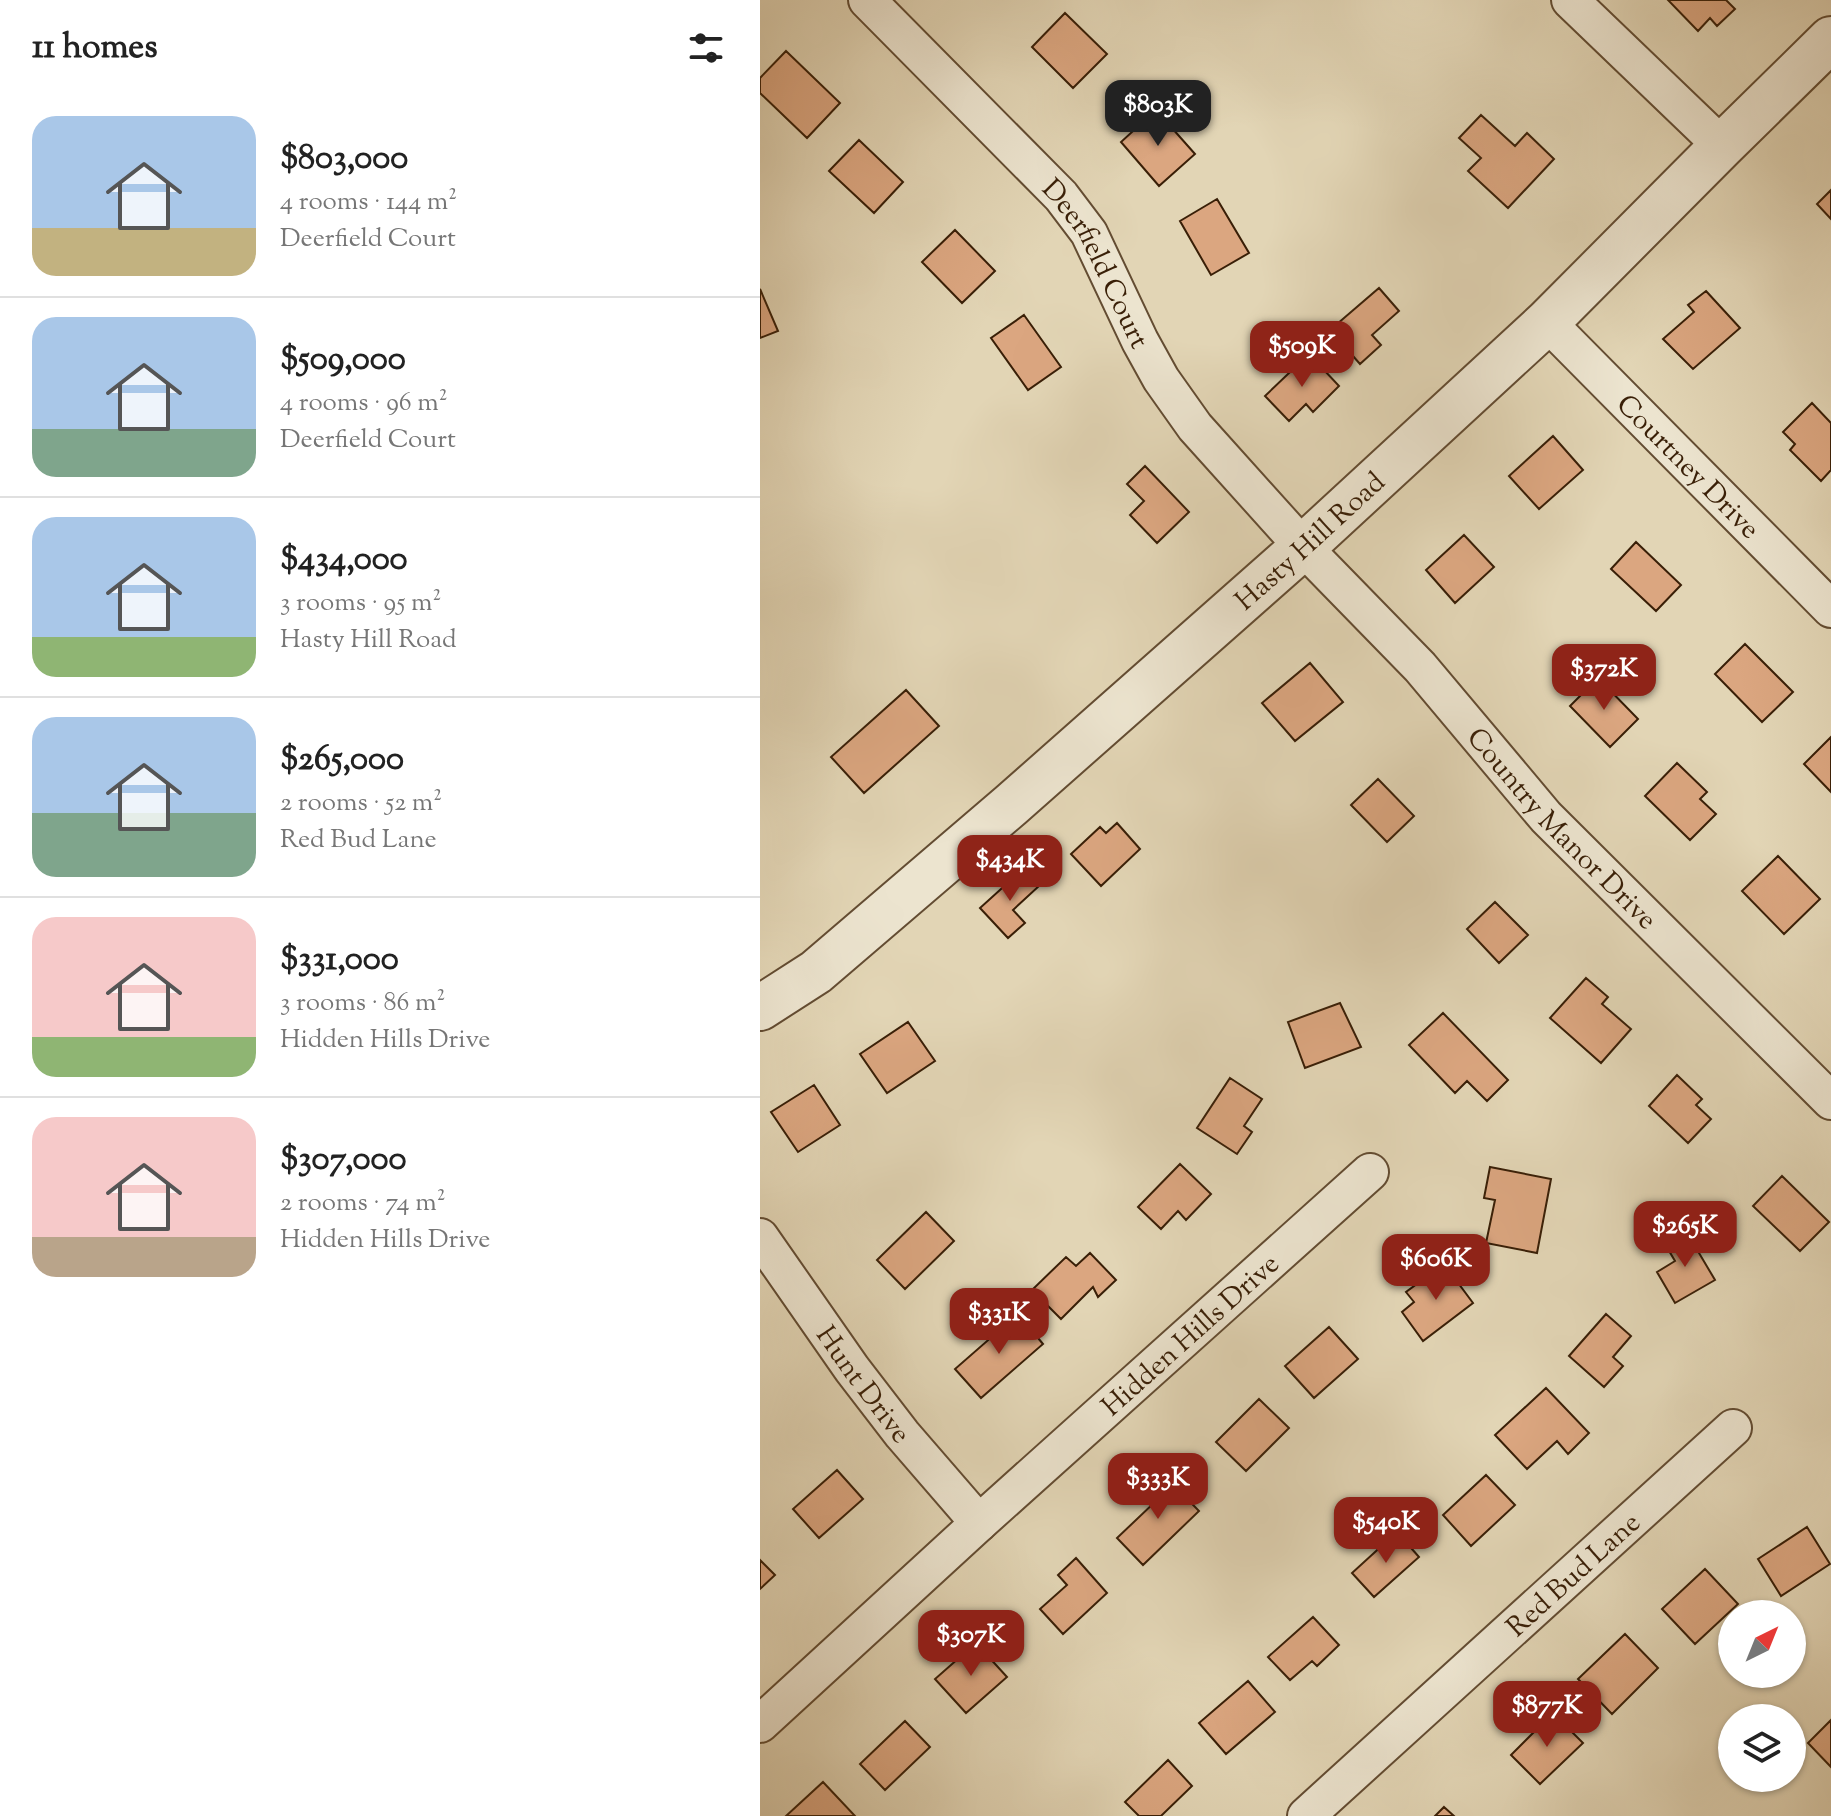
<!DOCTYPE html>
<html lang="en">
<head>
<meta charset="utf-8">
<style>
  :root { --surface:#fff; --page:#f2f2f2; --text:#222; --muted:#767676; --line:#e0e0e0; --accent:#8f2418 }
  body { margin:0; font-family:"Sorts Mill Goudy",serif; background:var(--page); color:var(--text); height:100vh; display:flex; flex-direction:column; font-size:30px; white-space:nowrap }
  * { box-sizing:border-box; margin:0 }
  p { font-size:26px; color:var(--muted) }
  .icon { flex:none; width:44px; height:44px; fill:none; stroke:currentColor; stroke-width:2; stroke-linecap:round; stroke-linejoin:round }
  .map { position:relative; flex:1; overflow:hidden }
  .side { display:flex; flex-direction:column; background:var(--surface); width:760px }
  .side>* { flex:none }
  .needle { width:52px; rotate:43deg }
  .tools { position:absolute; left:958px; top:1600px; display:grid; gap:16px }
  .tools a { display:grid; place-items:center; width:88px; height:88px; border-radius:50%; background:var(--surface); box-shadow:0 2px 6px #0004; font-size:40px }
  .price { position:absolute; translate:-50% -68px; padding:0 18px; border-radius:16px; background:var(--accent); color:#fff; font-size:26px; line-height:52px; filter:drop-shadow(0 2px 4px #0008) }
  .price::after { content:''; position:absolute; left:50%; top:48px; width:24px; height:18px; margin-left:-12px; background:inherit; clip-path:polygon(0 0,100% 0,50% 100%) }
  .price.active { background:#222; color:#fff }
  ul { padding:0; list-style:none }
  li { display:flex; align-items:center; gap:24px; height:200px; padding:0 32px }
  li+li { border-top:2px solid var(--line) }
  li span { display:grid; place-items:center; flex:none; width:224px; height:160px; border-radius:24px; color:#555 }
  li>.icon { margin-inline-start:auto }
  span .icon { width:96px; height:96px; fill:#fffc; stroke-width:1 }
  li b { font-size:34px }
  h2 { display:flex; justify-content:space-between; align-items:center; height:96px; padding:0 32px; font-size:34px }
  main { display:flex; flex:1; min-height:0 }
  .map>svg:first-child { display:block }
  .building { fill:#dba680; stroke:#391f07; stroke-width:2 }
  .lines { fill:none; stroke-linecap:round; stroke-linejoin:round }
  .minor-casing { stroke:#634c32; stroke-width:40 }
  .tertiary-casing { stroke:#634c32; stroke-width:48 }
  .minor { stroke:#ece4cf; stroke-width:36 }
  .tertiary { stroke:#ece4cf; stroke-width:44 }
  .labels { text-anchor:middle; stroke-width:6; stroke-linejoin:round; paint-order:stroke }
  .street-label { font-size:28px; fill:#391f07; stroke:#ece4cf }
</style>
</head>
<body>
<main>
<section class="side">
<h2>11 homes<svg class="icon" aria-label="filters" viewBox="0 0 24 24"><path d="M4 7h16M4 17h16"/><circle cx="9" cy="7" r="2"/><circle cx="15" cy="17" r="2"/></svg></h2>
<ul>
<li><span style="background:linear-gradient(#a9c7e8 70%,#c2b280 0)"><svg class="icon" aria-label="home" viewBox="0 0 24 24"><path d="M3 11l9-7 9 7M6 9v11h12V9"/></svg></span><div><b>$803,000</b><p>4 rooms · 144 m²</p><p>Deerfield Court</p></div></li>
<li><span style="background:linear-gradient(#a9c7e8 70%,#7fa58c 0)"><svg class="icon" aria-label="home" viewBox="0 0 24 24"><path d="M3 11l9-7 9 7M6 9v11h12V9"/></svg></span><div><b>$509,000</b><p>4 rooms · 96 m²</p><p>Deerfield Court</p></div></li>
<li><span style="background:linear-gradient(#a9c7e8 75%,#8fb573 0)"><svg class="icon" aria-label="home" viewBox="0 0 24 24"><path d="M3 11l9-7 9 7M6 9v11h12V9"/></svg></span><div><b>$434,000</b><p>3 rooms · 95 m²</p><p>Hasty Hill Road</p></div></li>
<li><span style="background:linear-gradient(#a9c7e8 60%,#7fa58c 0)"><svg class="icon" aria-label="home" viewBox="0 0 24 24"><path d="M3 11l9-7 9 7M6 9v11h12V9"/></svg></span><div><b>$265,000</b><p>2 rooms · 52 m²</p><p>Red Bud Lane</p></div></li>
<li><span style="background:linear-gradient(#f6c9c9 75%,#8fb573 0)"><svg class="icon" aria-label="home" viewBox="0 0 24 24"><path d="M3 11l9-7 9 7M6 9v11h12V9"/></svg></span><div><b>$331,000</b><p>3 rooms · 86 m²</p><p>Hidden Hills Drive</p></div></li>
<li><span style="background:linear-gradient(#f6c9c9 75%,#b9a48a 0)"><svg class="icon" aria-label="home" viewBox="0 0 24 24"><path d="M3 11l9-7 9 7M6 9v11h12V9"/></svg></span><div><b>$307,000</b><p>2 rooms · 74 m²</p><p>Hidden Hills Drive</p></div></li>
</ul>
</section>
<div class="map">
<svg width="1071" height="1816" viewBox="0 0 1071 1816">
  <rect width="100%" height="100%" fill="#e2d5b5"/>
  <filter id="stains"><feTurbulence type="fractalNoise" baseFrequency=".0025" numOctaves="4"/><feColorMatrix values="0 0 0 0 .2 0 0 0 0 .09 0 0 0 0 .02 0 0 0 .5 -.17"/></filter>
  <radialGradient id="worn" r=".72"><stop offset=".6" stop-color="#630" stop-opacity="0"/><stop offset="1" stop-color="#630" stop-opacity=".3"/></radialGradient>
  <path class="building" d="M 908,0 L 966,0 L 975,9 L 957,26 L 950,18 L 938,31 Z
    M 305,13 L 347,54 L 313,88 L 272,47 Z
    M 26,51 L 80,103 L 47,138 L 0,93 L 0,78 Z
    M 396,110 L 435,154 L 399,186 L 361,142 Z
    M 721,115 L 755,146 L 767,133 L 794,159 L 748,208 L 708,171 L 721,158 L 699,138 Z
    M 99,140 L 143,182 L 114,213 L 69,171 Z
    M 1071,190 L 1071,219 L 1057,204 Z
    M 457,199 L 489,253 L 451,275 L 420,221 Z
    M 195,230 L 235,271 L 202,303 L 162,262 Z
    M 619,288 L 639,311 L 612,335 L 621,345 L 600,364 L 570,330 Z
    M 0,289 L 18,331 L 0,338 Z
    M 946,291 L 980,328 L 933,369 L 903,339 L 934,312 L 928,305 Z
    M 264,315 L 301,367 L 268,390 L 231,338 Z
    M 549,354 L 579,386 L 553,412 L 546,404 L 529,421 L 505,396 Z
    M 1052,403 L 1071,423 L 1071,470 L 1061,481 L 1030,450 L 1035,444 L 1023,432 Z
    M 793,436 L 823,470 L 779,509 L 749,476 Z
    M 385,466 L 429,512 L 397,543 L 370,515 L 384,501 L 367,484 Z
    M 704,535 L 734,567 L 695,603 L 666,570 Z
    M 876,542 L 921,585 L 896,611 L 851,569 Z
    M 985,644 L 1033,692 L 1002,722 L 955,674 Z
    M 550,663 L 583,702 L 535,741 L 502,703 Z
    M 838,678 L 878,719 L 850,747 L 810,706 Z
    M 146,690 L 179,726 L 104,793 L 71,757 Z
    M 1071,737 L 1071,792 L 1044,764 Z
    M 917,763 L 947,792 L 940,799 L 956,814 L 930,840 L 885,796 Z
    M 618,779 L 654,816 L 627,842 L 591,805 Z
    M 357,823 L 380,849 L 341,886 L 311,854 L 340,827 L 346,833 Z
    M 1018,856 L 1060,899 L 1024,934 L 982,891 Z
    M 263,869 L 279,886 L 253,910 L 265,923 L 248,938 L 220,908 Z
    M 735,902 L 768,935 L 739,963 L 707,929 Z
    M 826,978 L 848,997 L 842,1004 L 871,1029 L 841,1063 L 790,1018 Z
    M 580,1003 L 601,1047 L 545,1068 L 528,1022 Z
    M 683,1013 L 748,1080 L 727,1101 L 707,1081 L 695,1093 L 649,1045 Z
    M 148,1022 L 175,1061 L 127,1093 L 100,1054 Z
    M 917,1075 L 942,1099 L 936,1105 L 951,1119 L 928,1143 L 889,1106 Z
    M 470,1078 L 502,1099 L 484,1126 L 492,1132 L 477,1154 L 437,1128 Z
    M 54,1085 L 80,1125 L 38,1152 L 11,1112 Z
    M 420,1164 L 451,1194 L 426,1220 L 418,1211 L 401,1229 L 378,1207 Z
    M 730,1167 L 791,1179 L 777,1253 L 726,1243 L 735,1200 L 724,1198 Z
    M 1022,1176 L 1069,1222 L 1040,1251 L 993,1206 Z
    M 166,1212 L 194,1241 L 145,1289 L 117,1260 Z
    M 926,1231 L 955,1280 L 915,1303 L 897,1272 L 915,1261 L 905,1244 Z
    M 330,1253 L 356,1280 L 338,1297 L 333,1287 L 301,1319 L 272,1290 L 306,1257 L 316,1266 Z
    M 684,1264 L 713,1303 L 663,1341 L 642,1312 L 654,1302 L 646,1292 Z
    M 258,1314 L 283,1344 L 221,1398 L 195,1369 Z
    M 846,1314 L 871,1336 L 853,1357 L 863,1366 L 844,1387 L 809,1356 Z
    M 569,1327 L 598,1359 L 554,1398 L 525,1366 Z
    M 786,1388 L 829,1433 L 808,1454 L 797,1441 L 767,1469 L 735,1435 Z
    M 499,1399 L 529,1428 L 486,1471 L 456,1442 Z
    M 77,1470 L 103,1499 L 59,1538 L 33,1509 Z
    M 404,1475 L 439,1511 L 383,1565 L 357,1538 L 396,1501 L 387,1491 Z
    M 726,1475 L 755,1505 L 711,1546 L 683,1515 Z
    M 1047,1527 L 1070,1564 L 1021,1596 L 998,1559 Z
    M 637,1532 L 659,1557 L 614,1597 L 592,1573 Z
    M 316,1558 L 347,1593 L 303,1634 L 280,1609 L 307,1585 L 298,1575 Z
    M 0,1560 L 15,1575 L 0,1589 Z
    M 945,1569 L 978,1604 L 935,1644 L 902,1609 Z
    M 553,1617 L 579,1645 L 557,1666 L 552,1661 L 530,1680 L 508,1657 Z
    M 865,1634 L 898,1668 L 852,1714 L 818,1679 Z
    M 216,1643 L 247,1677 L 206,1713 L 175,1679 Z
    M 488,1681 L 515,1712 L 466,1754 L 439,1723 Z
    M 793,1713 L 823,1743 L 780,1784 L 751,1755 Z
    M 1071,1720 L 1071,1767 L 1048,1743 Z
    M 145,1721 L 170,1747 L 125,1790 L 100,1764 Z
    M 408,1760 L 432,1786 L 401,1816 L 379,1816 L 365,1802 Z
    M 63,1782 L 95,1816 L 26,1816 Z
    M 684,1807 L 694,1816 L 675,1816 Z"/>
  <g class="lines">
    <defs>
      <g id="minor">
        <path id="s1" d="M 107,0 L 301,196 L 329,233 L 380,341 L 401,379 L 435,427 L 543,547 L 660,667 L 786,817 L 1071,1101"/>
        <path d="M 810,0 L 962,146"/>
        <path id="s2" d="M 787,322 L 1071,609"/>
        <path id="s3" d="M 0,1237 L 92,1369 L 142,1434 L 219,1523"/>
        <path id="s4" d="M 0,1724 L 219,1523 L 610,1172"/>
        <path id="s5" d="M 546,1816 L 973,1428"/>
      </g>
      <g id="tertiary">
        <path id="s6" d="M 0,1008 L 56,972 L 251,805 L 543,547 L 787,322 L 962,146 L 1071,39"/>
      </g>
    </defs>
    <use href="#minor" class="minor-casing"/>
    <use href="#tertiary" class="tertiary-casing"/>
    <use href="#minor" class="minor"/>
    <use href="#tertiary" class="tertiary"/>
  </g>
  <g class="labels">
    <g class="street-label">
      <text dy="10" stroke="none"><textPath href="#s1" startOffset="352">Deerfield Court</textPath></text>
      <text dy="10" stroke="none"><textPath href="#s2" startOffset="202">Courtney Drive</textPath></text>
      <text dy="10" stroke="none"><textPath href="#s6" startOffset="722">Hasty Hill Road</textPath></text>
      <text dy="10" stroke="none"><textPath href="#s1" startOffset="1088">Country Manor Drive</textPath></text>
      <text dy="10" stroke="none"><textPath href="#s4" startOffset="580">Hidden Hills Drive</textPath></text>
      <text dy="10" stroke="none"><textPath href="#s3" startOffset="180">Hunt Drive</textPath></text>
      <text dy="10" stroke="none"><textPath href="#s5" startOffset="360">Red Bud Lane</textPath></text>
    </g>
  </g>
  <rect width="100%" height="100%" filter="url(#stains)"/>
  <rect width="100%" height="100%" fill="url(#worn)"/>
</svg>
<div class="tools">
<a><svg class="needle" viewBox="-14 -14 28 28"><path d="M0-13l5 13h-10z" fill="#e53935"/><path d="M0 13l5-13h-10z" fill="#767676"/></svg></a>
<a><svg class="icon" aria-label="layers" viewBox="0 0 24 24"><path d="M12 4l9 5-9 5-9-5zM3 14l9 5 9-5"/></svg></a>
</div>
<b class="price active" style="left:398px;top:148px">$803K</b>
<b class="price" style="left:542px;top:389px">$509K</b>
<b class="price" style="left:844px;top:712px">$372K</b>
<b class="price" style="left:250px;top:903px">$434K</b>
<b class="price" style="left:925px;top:1269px">$265K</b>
<b class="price" style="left:676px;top:1302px">$606K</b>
<b class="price" style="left:239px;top:1356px">$331K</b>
<b class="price" style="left:398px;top:1521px">$333K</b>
<b class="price" style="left:626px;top:1565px">$540K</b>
<b class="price" style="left:211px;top:1678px">$307K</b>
<b class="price" style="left:787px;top:1749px">$877K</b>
</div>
</main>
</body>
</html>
